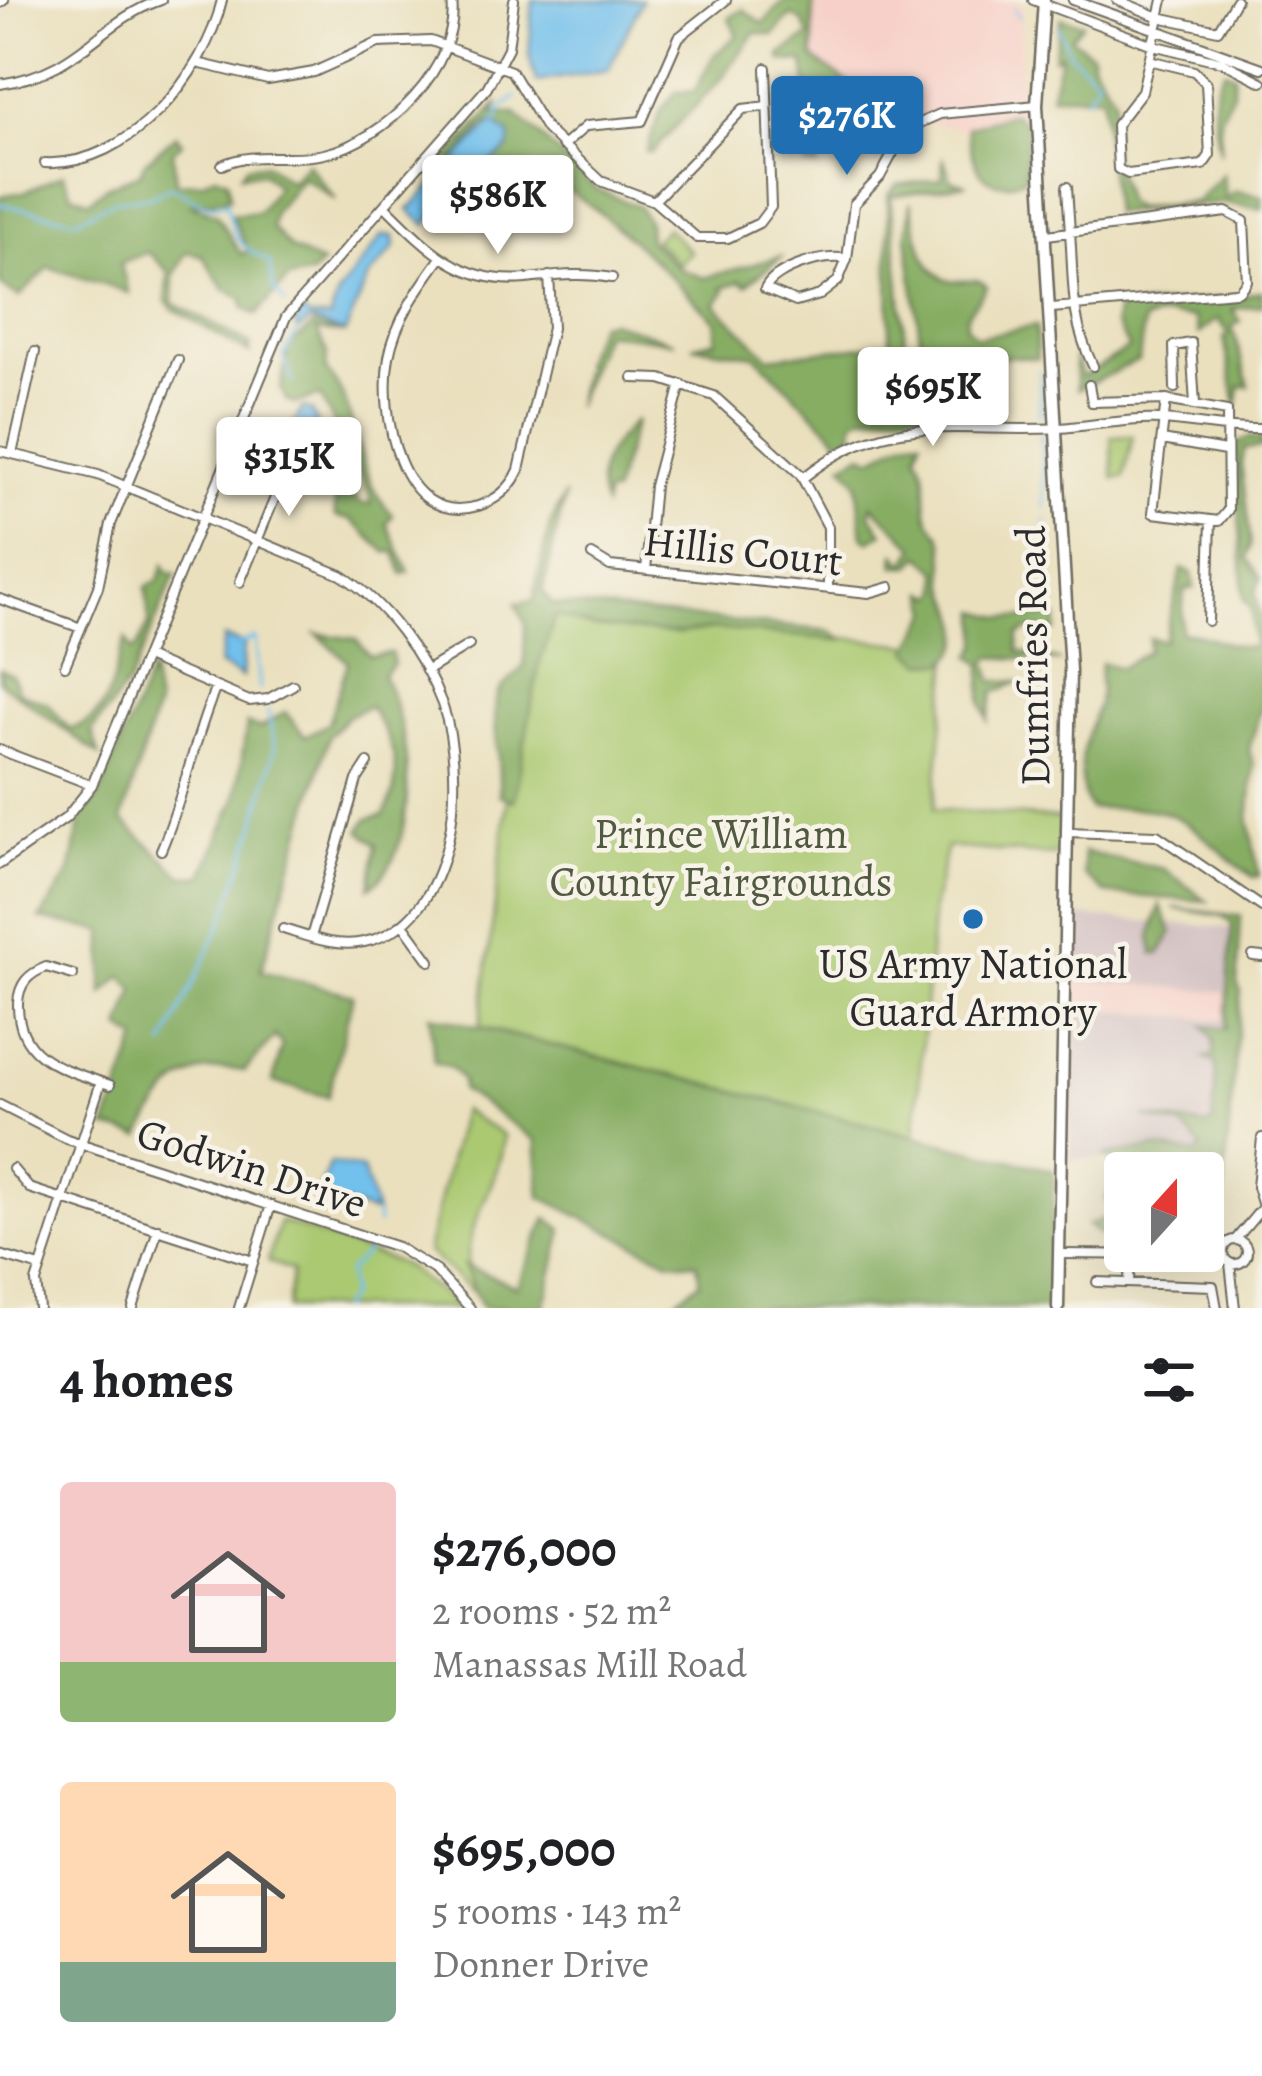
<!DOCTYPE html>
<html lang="en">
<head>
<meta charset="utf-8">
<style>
  :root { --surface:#fff; --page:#f2f2f2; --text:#202124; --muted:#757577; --accent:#1f6fb2 }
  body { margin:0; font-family:Alegreya,serif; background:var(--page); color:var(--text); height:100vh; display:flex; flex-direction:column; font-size:45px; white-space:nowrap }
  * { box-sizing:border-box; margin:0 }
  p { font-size:39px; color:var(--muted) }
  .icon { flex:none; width:66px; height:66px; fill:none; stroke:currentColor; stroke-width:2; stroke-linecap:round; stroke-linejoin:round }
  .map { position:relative; height:1308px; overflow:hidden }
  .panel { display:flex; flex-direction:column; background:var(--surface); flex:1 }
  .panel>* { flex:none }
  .needle { width:78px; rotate:21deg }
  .fabs { position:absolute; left:1104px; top:1152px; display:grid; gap:24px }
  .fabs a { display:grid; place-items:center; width:120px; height:120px; border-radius:12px; background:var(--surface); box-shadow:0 12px 48px #0002; font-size:60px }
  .price { position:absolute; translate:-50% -102px; padding:0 27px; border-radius:12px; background:#fff; color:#222; font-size:39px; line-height:78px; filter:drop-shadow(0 3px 6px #0008) }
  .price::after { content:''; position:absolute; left:50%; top:72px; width:36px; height:27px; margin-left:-18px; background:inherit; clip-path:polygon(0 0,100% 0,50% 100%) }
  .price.on { background:var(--accent); color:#fff }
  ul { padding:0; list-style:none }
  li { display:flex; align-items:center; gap:36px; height:300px; padding:0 60px }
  li span { display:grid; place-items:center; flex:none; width:336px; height:240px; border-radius:12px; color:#555 }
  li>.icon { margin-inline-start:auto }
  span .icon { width:144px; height:144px; fill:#fffc; stroke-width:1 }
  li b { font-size:51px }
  h2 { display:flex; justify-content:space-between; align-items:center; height:144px; padding:0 60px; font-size:51px }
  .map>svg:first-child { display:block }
  .built { fill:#f7d1c9 }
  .industrial { fill:#d2bfc1 }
  .green { fill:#aac971; stroke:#6a7a4e; stroke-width:3 }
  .forest { fill:#87ad63; stroke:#596c47; stroke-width:3 }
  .water { fill:#72c0ec; stroke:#4e768c; stroke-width:3 }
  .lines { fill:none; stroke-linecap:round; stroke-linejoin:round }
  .stream { stroke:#72c0ec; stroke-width:3 }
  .minor-casing { stroke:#6e6a5e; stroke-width:12 }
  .major-casing { stroke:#6e6a5e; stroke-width:15 }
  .minor { stroke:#fff; stroke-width:8 }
  .major { stroke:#fff; stroke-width:10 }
  .poi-dot { fill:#1f6fb2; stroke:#f7f3e8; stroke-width:4.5 }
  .labels { text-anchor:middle; stroke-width:9; stroke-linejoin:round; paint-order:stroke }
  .street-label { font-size:42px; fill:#2b2b2b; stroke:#f7f3e8 }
  .park-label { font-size:42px; fill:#515a40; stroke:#f7f3e8 }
  .poi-label { font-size:42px; fill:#2b2b2b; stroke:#f7f3e8 }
</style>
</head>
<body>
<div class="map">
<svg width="1262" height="1308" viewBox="0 0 1262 1308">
  <rect width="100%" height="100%" fill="#f7f3e8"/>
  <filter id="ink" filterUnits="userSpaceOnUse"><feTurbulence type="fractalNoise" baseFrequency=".00833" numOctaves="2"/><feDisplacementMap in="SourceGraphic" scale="24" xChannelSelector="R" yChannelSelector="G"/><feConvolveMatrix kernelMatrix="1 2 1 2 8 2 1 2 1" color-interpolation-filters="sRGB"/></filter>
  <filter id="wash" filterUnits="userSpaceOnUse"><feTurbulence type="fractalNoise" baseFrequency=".004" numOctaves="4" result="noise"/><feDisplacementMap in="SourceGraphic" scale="48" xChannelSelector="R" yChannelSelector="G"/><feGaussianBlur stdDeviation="2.7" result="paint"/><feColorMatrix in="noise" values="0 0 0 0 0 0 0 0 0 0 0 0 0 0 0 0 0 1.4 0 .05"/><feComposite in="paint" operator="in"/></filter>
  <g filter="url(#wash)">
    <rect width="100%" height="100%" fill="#eae0be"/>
    <path class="built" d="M 809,0 L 1011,0 L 1022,5 L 1019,128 L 972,132 L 884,113 L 817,117 Z
      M 1075,980 L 1229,992 L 1227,1020 L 1073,1008 Z"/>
    <path class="industrial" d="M 1076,916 L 1233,928 L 1229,992 L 1075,980 Z
      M 1073,1008 L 1227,1020 L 1218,1156 L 1069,1159 Z"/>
    <path class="green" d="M 666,228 L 691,252 L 679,264 L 654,240 Z
      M 1133,436 L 1124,477 L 1114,478 L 1111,437 Z
      M 531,605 L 950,649 L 934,809 L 1061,819 L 1061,856 L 947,847 L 933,905 L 915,1136 L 480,1027 Z
      M 462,1110 L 504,1136 C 498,1197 453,1231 473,1292 L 427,1251 Z
      M 280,1221 L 402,1264 L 460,1308 L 287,1308 L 292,1271 L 268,1261 Z"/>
    <path class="forest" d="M 784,0 L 813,0 L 813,58 L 891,113 L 881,121 L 875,116 L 833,120 L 829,124 L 834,134 L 818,151 L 817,167 L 806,166 L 809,107 L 804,62 L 782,61 L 780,55 L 809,36 L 803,22 L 791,15 L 773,35 L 755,33 L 721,79 L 652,152 L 646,152 L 661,110 L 676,92 L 694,92 L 714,55 L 738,35 L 729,18 L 743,9 L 763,24 Z
      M 1061,18 L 1083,23 L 1071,38 L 1092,54 L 1092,62 L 1114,97 L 1111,153 L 1126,203 L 1137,208 L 1196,202 L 1223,174 L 1225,198 L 1236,191 L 1262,196 L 1262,209 L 1225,203 L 1113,213 L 1102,95 L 1050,95 L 1061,55 L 1054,58 Z
      M 1225,70 L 1234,74 L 1233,92 L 1220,116 L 1220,154 C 1215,129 1207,91 1225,70 Z
      M 499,102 L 494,114 L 516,114 L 596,189 L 639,207 L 648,222 L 649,240 L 680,269 L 704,278 L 783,256 L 746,285 L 741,281 L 722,288 L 725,292 L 715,304 L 769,357 L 890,343 L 888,195 L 897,185 L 942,179 L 943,157 L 951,180 L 967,184 L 891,196 L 906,351 L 933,367 L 933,409 L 862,416 L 854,421 L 853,434 L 840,440 L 755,355 L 693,346 L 716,340 L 716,321 C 678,286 581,181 533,175 C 507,172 494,183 475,191 L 477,175 L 443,206 L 452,189 L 509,149 L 487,123 L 445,169 L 436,169 Z
      M 1013,113 L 1026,124 L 1025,178 C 981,197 972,163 967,127 Z
      M 176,135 L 182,142 L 173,152 L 176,183 L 202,182 L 215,175 L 228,180 L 230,198 L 192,205 L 216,214 L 241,254 L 248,251 L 231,215 L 259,212 L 277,186 L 263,173 L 241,174 L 246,166 L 266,164 L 290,182 L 307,163 L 336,200 L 303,177 L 274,212 L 272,228 L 291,249 L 322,264 L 311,274 L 288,279 L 256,315 L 244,308 L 242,297 L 224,289 L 202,255 L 186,252 L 174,275 L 173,303 L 250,344 L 249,353 L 173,309 L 166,300 L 169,272 L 148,252 L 120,263 L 129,293 L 49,267 L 19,297 L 0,285 L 0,196 L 25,192 L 63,174 L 72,194 L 89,201 L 108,186 L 141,173 L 144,163 Z
      M 911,201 C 917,232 921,284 962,281 C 975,280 978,277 987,287 L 967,314 L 966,326 L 977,337 L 1036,326 L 1037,359 L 1011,356 L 965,362 L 961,411 L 950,409 L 947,358 L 938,344 L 921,343 L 920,337 L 907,236 Z
      M 1262,291 L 1262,306 L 1233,309 L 1241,322 L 1232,326 L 1249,386 L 1240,386 L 1237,408 L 1224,338 L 1229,334 L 1218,319 L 1199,334 L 1195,318 L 1164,315 L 1144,321 L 1139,360 L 1077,390 L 1074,357 L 1083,377 L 1129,348 L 1115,324 L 1118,308 L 1235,298 Z
      M 610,321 L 675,342 L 604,332 L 575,407 L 586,353 L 599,323 Z
      M 316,324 L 345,333 L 317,331 L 327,353 L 326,370 C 362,409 350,472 393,515 L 387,524 L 409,572 L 403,574 L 395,552 L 386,552 L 351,520 L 335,516 L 335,480 L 361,504 L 372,504 L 368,490 L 320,396 L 295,404 L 286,400 L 281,388 L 288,347 Z
      M 636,420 L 613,494 L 606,494 L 604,506 C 589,469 611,444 636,420 Z
      M 1249,437 L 1262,439 L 1262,447 L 1245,449 L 1241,463 L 1251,545 L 1247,558 L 1261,578 L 1255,593 L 1262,624 L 1262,704 L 1249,750 L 1254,765 L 1249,821 L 1259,876 L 1253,877 C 1181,823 1191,803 1090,809 C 1071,775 1086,736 1098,703 C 1102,689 1098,676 1101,663 L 1120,668 L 1148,651 L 1149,638 L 1164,641 L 1182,569 L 1192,573 L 1194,588 L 1184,590 L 1181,633 C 1206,631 1226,649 1254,647 L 1251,608 L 1244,599 L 1236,453 L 1238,443 Z
      M 922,438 L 917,454 C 933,482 922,487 928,516 C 931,527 940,531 943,540 C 947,555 942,573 948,588 C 956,612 976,639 944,663 L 923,662 L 909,650 L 931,611 L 926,592 L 935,596 L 940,591 L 939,572 L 921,555 L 911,566 L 895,566 L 896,553 L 905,564 L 916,548 L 872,505 L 870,513 L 883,533 L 869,541 L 863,536 L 857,481 L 843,464 L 863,453 L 871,458 C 890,451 900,438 922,438 Z
      M 565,495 L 543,591 L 552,604 L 831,631 L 841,640 L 716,629 L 678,634 L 593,627 L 555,616 L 539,665 L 514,801 L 499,795 C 502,769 490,712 498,694 C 504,681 517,678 524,665 L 525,623 L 516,603 L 533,601 L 550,525 Z
      M 164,565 L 168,573 L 176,574 L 129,683 L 92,731 L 99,755 L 0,682 L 0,669 L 12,675 L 19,692 L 48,704 L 70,729 C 115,719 111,672 126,639 L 132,651 L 136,649 L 149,624 L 146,587 L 158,581 Z
      M 979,611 L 1004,618 L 1057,617 L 1056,631 L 1031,629 L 1019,635 L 1018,651 L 1060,661 L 992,657 L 987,662 L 993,681 L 1019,682 L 994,692 L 988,720 L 982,702 L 982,663 L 972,656 L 979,645 Z
      M 317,634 L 356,639 L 370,656 L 391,653 L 394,663 L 382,676 C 412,723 423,851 370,887 L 377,844 L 360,831 L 367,819 L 384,815 C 407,773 393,742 369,706 L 347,717 L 329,736 L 261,971 L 353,995 L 328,1097 L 273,1082 L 282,1045 L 275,1036 L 245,1071 C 187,1061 164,1089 141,1137 L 106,1128 L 138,1039 L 121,1029 L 135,989 L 122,976 L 103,994 L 104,931 L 40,919 L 70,873 L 82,815 L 97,800 L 151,671 L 157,706 L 122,820 L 183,876 L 203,876 L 236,798 L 247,724 L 260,728 L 285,712 L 305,736 L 328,724 L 348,662 Z
      M 1083,852 L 1164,869 L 1207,901 L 1106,894 L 1084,875 Z
      M 1160,905 L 1172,932 L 1160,954 L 1154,954 L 1151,937 Z
      M 1173,908 L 1241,916 L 1237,984 L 1241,991 L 1223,1196 L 1215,1201 L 1213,1220 L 1203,1237 L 1203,1173 L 1125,1173 L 1125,1237 L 1102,1237 L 1088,1225 L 1111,1216 L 1112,1205 L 1105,1199 L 1123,1175 L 1121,1162 L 1103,1156 L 1156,1148 L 1197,1154 L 1202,1148 L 1183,1127 L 1143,1117 L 1205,1126 L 1213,1122 L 1216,1063 L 1204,1058 L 1214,1056 L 1213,1038 L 1204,1026 L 1226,1029 L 1232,924 L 1223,916 Z
      M 430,1015 L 1054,1171 L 1049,1308 L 674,1308 L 678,1298 L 700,1282 L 697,1263 L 669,1261 L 541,1197 L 536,1140 L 462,1090 L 462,1080 L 451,1067 L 434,1062 Z
      M 547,1218 L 563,1230 L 544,1308 L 482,1308 L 464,1265 L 517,1287 Z"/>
    <path class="water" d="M 533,0 L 642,0 L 608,70 L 536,82 L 529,55 Z
      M 493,122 L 511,136 L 509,149 L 452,189 L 426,225 L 409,210 Z
      M 383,235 L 394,236 L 395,247 L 368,278 L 345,333 L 310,321 L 298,331 L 295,322 L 302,311 L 311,318 L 330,318 L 338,294 Z
      M 302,408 L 312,411 L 318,424 L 288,436 Z
      M 224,638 L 244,644 L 242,677 L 219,665 Z
      M 330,1163 L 363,1170 L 376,1213 L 323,1199 L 320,1188 Z"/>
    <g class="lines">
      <path class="stream" d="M 1014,8 L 1019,17
        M 1058,27 L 1070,54 L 1098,79 L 1087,98
        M 496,123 L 501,109 L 516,97
        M 0,204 L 76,220 L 115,200 L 151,197 L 171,186 C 188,195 207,213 226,202 C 236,243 235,242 270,263 L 273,288 L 285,303
        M 1040,371 L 1040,416
        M 293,382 L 283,357 L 298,331
        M 1041,435 L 1045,508
        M 1046,520 L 1046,524
        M 240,644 L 255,638 L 260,689
        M 164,1046 L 224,919 L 255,828 L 275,748 L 268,711
        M 376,1213 L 378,1224
        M 341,1308 L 350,1295 L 348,1271 L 368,1251"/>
    </g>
  </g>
  <g filter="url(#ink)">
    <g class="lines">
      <defs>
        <path id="minor" d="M 1033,0 L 1153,45 L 1222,62 L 1262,82
          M 1073,0 L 1262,68
          M 1117,0 L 1159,17 L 1218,30 L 1236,0
          M 0,3 L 4,0
          M 1149,60 L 1194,71 L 1206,83 L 1210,155 L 1203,165 L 1128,174 L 1118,169 L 1116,125 L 1142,91 L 1163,0
          M 197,63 L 268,80 L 314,72 L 378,43 L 431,41 L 511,71 L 546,129 L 601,181 L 654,201 L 697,238 L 728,238 L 759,223 L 771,207 L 766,68
          M 0,84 C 82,72 97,22 161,0
          M 563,146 L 586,126 L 642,121 L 679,37 L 726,0
          M 45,163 C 129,167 205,75 222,0
          M 222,165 C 253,150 291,162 324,154 C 384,141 461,67 452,0
          M 654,201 L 743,109 L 767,106
          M 387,208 C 428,249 463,285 526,279 C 556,276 581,272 612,278
          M 1047,235 L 1070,232 L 1067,187
          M 440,259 C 418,289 396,320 389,357 C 379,411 399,529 478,506 C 497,500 511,488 519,470 L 552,328 L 549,276
          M 847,259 C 825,253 775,269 765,289 L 796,302 L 820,295 L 838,281 L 847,259 L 854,204 L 880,177 L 906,129 L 940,114 L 1037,105
          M 1052,308 L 1075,306 L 1235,292 L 1239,291 L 1247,281 L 1244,221 L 1227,212 L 1070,232 C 1074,284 1070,318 1093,366
          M 633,378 L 661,379 L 714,396 L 800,474 L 828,527 L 828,589
          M 1089,385 L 1092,402 L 1166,400 L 1227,411 L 1228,510 L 1219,521 L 1153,513 L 1166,400
          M 1175,388 L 1174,346 L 1191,343 L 1195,404
          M 1162,440 L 1225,451
          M 0,451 L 98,475 L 341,575 C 385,602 424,656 442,704 C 468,776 457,923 364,942 C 337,948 309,937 283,929
          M 12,454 L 35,352
          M 803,478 C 889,408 959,434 1059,428 C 1093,426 1127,418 1161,420 C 1196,422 1226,430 1262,429
          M 592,555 L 610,566 L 869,593 L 890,587
          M 646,570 L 654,486 L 681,384
          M 240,582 L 281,483
          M 0,599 L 81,628
          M 1208,621 L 1211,520
          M 146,657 L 249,701 L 268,699 L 293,685
          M 65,666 L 98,587 L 111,524 L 178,360
          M 426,671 L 469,645
          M 0,750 L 92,785
          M 1066,832 L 1157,835 L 1262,907
          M 161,850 C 184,797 193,741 216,687
          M 0,864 L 66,818 L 92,785 L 286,317 L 487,88 L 508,48 L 514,0
          M 403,924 L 430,961
          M 311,937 L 357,780 L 368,763
          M 1253,956 L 1262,957
          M 73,975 L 46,967 C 28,974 19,984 18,1003 C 17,1060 64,1069 110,1085
          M 0,1105 L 67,1139 L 397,1247 L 436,1271 L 470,1308
          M 1262,1138 L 1257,1187 L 1262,1203
          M 13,1169 L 29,1188 L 253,1261
          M 1236,1239 L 1262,1208
          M1223 1252a12 12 0 1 1 24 0a12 12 0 1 1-24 0Z
          M 1059,1254 L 1179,1255 L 1224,1247
          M 0,1255 L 40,1267
          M 1230,1263 L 1235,1308
          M 1097,1282 L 1213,1286 L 1217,1308
          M 1129,1283 L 1130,1255
          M 39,1308 L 36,1282 L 101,1082
          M 133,1308 L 158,1229
          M 239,1308 L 271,1205"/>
        <path id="major" d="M 1044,0 L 1037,105 L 1070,671 L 1058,1308"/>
      </defs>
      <use href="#minor" class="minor-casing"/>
      <use href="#major" class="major-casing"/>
      <use href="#minor" class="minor"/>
      <use href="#major" class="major"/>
    </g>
  </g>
  <circle class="poi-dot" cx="973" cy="919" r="12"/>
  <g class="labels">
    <g class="street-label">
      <text transform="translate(743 550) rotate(6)" y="15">Hillis Court</text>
      <text transform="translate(1032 656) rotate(-91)" y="15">Dumfries Road</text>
      <text transform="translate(252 1167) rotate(18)" y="15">Godwin Drive</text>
    </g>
    <g class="park-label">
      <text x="721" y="848">Prince William<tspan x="721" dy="48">County Fairgrounds</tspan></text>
    </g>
    <g class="poi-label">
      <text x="973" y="978">US Army National<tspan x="973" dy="48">Guard Armory</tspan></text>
    </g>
  </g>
</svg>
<div class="fabs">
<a><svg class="needle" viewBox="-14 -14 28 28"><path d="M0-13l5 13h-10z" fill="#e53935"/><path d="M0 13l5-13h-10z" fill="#757577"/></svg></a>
</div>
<b class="price on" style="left:847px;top:178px">$276K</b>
<b class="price" style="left:498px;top:257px">$586K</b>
<b class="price" style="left:933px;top:449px">$695K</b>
<b class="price" style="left:289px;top:519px">$315K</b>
</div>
<section class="panel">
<h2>4 homes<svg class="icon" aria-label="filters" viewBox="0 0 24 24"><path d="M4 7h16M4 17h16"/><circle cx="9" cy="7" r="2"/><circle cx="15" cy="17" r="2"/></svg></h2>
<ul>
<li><span style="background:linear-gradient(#f6c9c9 75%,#8fb573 0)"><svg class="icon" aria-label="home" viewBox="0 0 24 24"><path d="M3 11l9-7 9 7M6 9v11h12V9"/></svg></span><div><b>$276,000</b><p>2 rooms · 52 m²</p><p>Manassas Mill Road</p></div></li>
<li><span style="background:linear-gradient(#ffd9b3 75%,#7fa58c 0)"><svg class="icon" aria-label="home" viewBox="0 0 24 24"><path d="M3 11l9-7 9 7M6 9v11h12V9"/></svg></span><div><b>$695,000</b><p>5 rooms · 143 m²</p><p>Donner Drive</p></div></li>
</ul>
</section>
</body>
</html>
